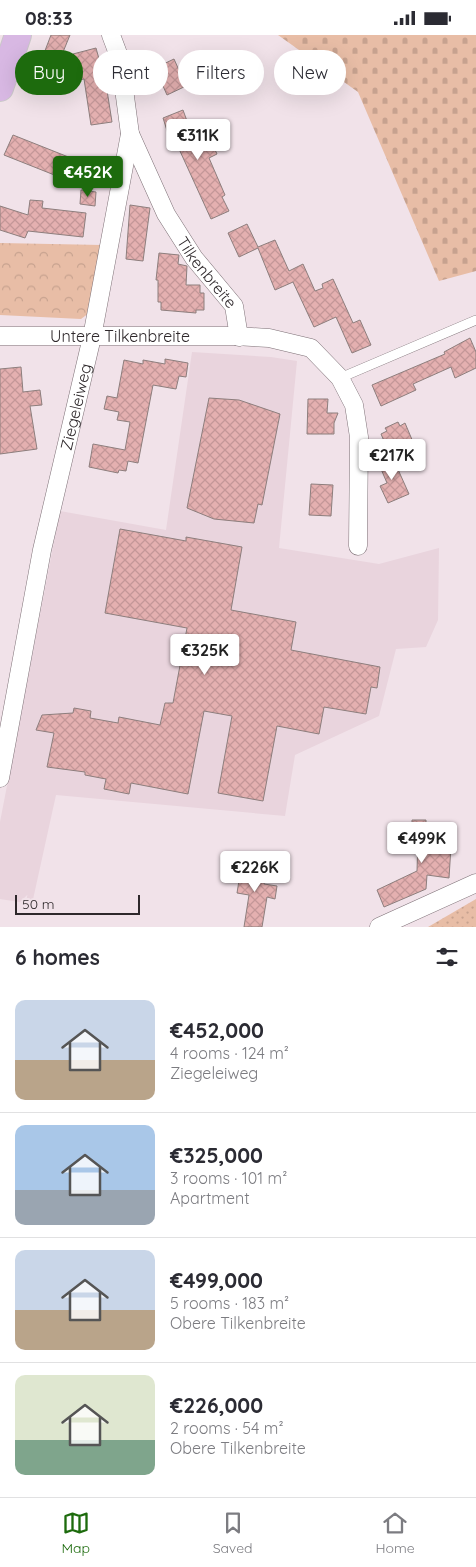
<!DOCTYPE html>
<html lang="en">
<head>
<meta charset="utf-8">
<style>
  :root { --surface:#fff; --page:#f2f2f3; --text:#2b2b33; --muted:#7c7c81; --line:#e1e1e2; --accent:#1d6b0d }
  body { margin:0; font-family:Quicksand,sans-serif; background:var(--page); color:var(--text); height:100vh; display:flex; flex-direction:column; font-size:19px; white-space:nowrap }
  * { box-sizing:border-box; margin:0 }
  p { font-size:16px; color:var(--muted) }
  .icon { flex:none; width:28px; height:28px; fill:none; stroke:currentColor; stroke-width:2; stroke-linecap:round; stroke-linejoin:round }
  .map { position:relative; height:892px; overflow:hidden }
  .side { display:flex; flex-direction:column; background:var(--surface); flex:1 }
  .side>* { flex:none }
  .guide { position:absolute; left:15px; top:15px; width:446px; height:45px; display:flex; gap:10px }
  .scale { position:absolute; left:15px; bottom:12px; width:125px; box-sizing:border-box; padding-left:5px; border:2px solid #2e282b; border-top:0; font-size:14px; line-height:18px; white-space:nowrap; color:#2e282b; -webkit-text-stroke:4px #f1e2e9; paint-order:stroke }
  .price { position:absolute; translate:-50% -42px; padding:0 11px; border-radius:5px; background:#fff; color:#222; font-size:16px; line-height:32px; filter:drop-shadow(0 1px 2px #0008) }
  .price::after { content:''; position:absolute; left:50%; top:30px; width:15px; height:11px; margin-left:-8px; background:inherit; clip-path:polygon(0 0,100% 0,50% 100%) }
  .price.selected { background:var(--accent); color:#fff }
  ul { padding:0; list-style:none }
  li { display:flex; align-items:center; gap:15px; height:125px; padding:0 15px }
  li+li { border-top:1px solid var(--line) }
  li span { display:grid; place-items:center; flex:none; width:140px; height:100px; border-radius:10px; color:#555 }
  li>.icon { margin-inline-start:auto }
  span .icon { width:60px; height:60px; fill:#fffc; stroke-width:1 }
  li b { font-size:21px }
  h2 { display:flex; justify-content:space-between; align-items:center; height:60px; padding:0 15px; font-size:21px }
  .pill { padding:0 18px; border-radius:22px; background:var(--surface); box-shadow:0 5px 20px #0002; font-size:18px; line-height:45px }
  .pill.selected { background:var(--accent); color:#fff }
  .status { display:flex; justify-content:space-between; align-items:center; height:35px; padding:0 25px; background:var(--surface); direction:ltr }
  .status svg { height:14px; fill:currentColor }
  .menu { display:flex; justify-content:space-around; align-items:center; height:70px; border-top:1px solid var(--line); background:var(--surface); font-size:14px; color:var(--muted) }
  .menu a { display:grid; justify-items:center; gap:2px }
  .menu .selected { color:var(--accent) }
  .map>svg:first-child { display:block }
  .built { fill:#e9d4dd }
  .grass { fill:url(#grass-dots) }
  .forest { fill:url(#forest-crowns) }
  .cemetery { fill:url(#cemetery-stones) }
  .building { fill:url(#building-cross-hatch); stroke:#8d7e7d }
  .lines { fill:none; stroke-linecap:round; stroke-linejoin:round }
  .lane-casing { stroke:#7d7076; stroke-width:10 }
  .street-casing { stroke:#7d7076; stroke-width:19 }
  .primary-casing { stroke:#c9c7c8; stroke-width:28 }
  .lane { stroke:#fff; stroke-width:9 }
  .street { stroke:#fff; stroke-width:18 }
  .primary { stroke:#d8b8e3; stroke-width:26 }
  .labels { text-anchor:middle; stroke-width:4.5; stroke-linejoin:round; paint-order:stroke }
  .street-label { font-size:16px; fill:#2e282b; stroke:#f1e2e9 }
</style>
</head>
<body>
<div class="status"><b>08:33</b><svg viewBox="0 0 49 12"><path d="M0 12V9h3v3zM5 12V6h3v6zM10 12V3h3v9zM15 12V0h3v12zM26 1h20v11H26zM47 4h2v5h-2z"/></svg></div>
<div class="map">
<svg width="476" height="892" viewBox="0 0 476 892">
  <defs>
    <pattern id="grass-dots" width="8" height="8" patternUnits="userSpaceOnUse" patternTransform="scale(1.25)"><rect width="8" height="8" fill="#e8bda6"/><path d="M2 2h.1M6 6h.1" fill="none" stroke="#c7a28f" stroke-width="1.8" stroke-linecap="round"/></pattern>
    <pattern id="forest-crowns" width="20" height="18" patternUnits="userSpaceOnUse" patternTransform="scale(1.25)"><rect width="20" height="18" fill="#e8bda6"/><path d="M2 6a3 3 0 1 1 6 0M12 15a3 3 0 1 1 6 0" fill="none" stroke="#c7a28f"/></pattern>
    <pattern id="cemetery-stones" width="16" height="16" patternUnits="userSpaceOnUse" patternTransform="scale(1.25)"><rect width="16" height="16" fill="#e8bda6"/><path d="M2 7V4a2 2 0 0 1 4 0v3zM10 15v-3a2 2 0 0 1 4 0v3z" fill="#c7a28f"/></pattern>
    <pattern id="building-cross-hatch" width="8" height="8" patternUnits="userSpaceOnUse" patternTransform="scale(1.25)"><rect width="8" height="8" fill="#e4b0b0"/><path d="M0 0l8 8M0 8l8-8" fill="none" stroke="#c49798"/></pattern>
  </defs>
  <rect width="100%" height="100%" fill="#f1e2e9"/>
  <path class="built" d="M 192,317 L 271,322 L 297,326 L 279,513 L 379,529 L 439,513 L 438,585 L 426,612 L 396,614 L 379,681 L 295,720 L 285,781 L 56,760 L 32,869 L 0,864 L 0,787 L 60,476 L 166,495 Z"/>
  <path class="grass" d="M 476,864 L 476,892 L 428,892 Z"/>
  <path class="forest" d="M 0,208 L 102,210 L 89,278 L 81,284 L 0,280 Z"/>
  <path class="cemetery" d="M 278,0 L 476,0 L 476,236 L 439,246 L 358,57 Z"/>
  <path class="building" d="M 51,0 L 70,0 L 61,22 L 65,21 L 59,39 L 33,47 Z
    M 96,13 L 106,49 L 112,87 L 91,90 L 84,44 L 79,45 L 73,19 Z
    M 174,24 L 186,51 L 167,60 L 155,33 Z
    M 183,75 L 191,97 L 204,91 L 217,119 L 209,123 L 225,160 L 222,162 L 229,176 L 211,184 L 174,103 L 170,105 L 163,83 Z
    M 13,100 L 76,125 L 67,145 L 4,120 Z
    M 81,155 L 96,157 L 95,171 L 80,169 Z
    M 30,165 L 43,166 L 42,173 L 86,178 L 83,202 L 28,196 L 25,203 L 0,195 L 0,171 L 28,180 Z
    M 130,170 L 150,173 L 143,226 L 126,224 Z
    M 247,189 L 258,212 L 275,205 L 289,236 L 303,229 L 315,256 L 323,253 L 322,249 L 333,244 L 353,288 L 360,285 L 371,310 L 352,318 L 336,282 L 314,292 L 293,247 L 275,255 L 258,213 L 239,222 L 228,198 Z
    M 159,218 L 179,220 L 178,229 L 187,231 L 186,250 L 200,250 L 200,258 L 204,258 L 204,275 L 196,275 L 196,278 L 161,275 L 161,267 L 158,267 L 158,245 L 156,245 Z
    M 470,303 L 476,317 L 476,333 L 455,343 L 451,332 L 413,349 L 416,355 L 381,371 L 372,350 L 445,319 L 444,317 Z
    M 165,324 L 188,328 L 186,342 L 179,341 L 176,354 L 153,350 L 138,428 L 128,426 L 126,436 L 119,435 L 118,438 L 89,432 L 93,409 L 125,415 L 130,387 L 117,385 L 119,377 L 104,374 L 107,361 L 117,363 L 124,325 L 143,329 L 143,325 L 165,329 Z
    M 21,332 L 23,357 L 40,355 L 42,370 L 30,371 L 37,414 L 0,419 L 0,334 Z
    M 209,363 L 239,365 L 280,379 L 262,470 L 258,469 L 254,488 L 214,484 L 187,473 Z
    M 308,364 L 328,364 L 327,378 L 338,378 L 334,388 L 334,399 L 307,399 Z
    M 398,387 L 400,391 L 405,388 L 413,407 L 389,418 L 381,399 L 387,396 L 385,393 Z
    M 392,421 L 409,459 L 388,468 L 380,451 L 387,448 L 378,427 Z
    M 311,449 L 333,450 L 331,481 L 309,480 Z
    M 120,494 L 186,506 L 186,502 L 242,512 L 231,575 L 296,587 L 291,615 L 380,632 L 377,653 L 371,652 L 366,679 L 324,672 L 319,699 L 277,691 L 263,766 L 218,758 L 232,681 L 204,676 L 188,759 L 131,748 L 129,759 L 104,754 L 106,744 L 85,740 L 85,737 L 47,732 L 54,698 L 36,695 L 42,680 L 73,678 L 74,673 L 91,676 L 90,683 L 118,688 L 119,682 L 160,690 L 165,668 L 173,668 L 187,593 L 105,578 Z
    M 412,785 L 426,785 L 426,795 L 452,796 L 449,843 L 427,840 L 426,854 L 384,872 L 377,855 L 417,836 L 418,802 L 412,802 Z
    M 242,827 L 267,831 L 264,849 L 277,851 L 275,864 L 267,862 L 262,892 L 244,892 L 249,860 L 237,858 Z"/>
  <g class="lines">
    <defs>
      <path id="lane" d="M 340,343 L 476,285"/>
      <g id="street">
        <path id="s1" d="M 130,99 L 166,179 L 194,223 L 234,271 L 239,302"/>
        <path id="s2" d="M 0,301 L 235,301 L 269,303 L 311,313 L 340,343 L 354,370 L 359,402 L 358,511"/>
        <path id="s3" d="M 0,743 L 42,515 L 92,302 L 130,99 L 120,24 L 111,0"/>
        <path d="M 379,892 L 476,848"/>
      </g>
      <path id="primary" d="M 0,53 L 18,0"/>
    </defs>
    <use href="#lane" class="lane-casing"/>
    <use href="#street" class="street-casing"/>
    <use href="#primary" class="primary-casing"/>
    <use href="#lane" class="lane"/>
    <use href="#street" class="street"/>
    <use href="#primary" class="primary"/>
  </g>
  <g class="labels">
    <g class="street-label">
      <text dy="6" stroke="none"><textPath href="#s1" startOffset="159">Tilkenbreite</textPath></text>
      <text dy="6" stroke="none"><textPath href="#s2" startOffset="120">Untere Tilkenbreite</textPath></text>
      <text dy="6" stroke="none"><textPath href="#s3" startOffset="379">Ziegeleiweg</textPath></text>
    </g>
  </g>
</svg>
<div class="scale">50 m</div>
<b class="price" style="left:198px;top:126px">€311K</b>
<b class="price selected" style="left:88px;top:163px">€452K</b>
<b class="price" style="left:392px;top:446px">€217K</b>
<b class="price" style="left:205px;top:641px">€325K</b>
<b class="price" style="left:422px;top:829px">€499K</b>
<b class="price" style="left:255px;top:858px">€226K</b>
<div class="guide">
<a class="pill selected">Buy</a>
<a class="pill">Rent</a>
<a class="pill">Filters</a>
<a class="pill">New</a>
</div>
</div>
<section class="side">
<h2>6 homes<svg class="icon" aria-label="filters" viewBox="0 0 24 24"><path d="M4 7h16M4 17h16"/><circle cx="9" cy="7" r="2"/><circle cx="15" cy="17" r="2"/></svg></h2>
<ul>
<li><span style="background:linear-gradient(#c9d6e8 60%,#b9a48a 0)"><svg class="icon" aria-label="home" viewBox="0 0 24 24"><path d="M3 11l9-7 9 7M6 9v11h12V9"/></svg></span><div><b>€452,000</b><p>4 rooms · 124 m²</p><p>Ziegeleiweg</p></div></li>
<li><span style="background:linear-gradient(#a9c7e8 65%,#9aa5b1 0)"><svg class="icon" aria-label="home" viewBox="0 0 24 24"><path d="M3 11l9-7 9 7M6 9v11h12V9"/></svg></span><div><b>€325,000</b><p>3 rooms · 101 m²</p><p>Apartment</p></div></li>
<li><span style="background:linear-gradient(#c9d6e8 60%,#b9a48a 0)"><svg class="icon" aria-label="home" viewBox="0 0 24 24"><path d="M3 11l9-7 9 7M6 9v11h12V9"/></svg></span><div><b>€499,000</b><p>5 rooms · 183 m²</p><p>Obere Tilkenbreite</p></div></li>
<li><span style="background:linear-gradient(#dfe7d0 65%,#7fa58c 0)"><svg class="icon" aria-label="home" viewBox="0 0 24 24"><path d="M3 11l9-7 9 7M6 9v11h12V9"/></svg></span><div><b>€226,000</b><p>2 rooms · 54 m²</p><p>Obere Tilkenbreite</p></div></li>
</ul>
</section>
<nav class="menu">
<a class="selected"><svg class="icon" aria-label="map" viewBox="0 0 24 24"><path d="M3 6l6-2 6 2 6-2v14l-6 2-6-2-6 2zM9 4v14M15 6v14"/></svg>Map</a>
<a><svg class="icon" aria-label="saved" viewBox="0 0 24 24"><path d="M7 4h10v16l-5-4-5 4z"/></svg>Saved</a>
<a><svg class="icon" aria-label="home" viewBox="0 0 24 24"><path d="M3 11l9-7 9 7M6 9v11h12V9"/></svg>Home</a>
</nav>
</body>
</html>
